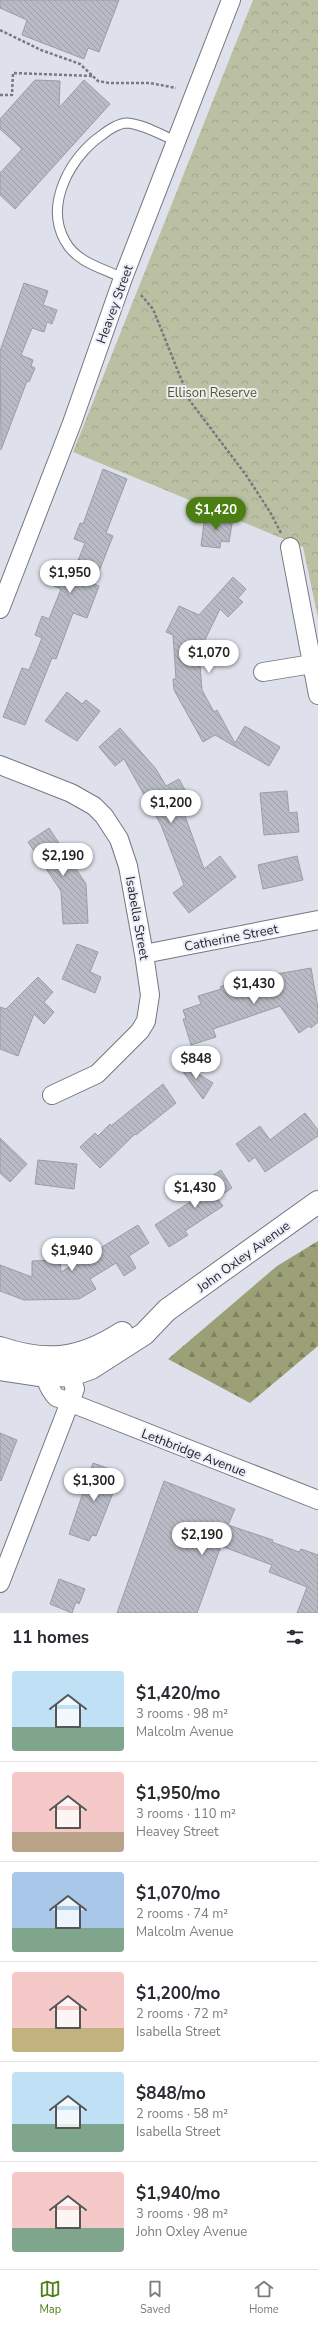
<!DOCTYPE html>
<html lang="en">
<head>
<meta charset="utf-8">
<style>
  :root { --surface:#fff; --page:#f7f7f7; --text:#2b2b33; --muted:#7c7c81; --line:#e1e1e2; --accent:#4b7f12 }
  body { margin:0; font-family:"Nunito Sans",sans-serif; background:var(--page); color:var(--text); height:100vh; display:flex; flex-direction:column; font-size:15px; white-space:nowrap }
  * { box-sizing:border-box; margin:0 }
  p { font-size:13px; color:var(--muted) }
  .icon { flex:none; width:22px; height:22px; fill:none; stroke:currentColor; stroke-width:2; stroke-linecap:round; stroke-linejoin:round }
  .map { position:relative; height:1613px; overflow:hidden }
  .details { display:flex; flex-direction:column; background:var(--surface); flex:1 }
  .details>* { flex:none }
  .price { position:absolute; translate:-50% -34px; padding:0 9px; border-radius:14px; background:#fff; color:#222; font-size:13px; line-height:26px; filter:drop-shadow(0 1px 2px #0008) }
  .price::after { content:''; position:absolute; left:50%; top:24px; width:12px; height:9px; margin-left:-6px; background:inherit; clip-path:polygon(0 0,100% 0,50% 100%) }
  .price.selected { background:var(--accent); color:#fff }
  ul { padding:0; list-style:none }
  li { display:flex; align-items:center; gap:12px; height:100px; padding:0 12px }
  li+li { border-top:1px solid var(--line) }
  li span { display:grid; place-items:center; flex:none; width:112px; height:80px; border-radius:4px; color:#555 }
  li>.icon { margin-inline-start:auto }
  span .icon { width:48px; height:48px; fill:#fffc; stroke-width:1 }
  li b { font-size:17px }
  h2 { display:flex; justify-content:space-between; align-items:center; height:48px; padding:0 12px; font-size:17px }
  .menu { display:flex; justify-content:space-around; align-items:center; height:56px; border-top:1px solid var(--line); background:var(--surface); font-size:11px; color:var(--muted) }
  .menu a { display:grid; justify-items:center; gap:2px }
  .menu .selected { color:var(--accent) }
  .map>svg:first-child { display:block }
  .forest { fill:url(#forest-firs) }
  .park { fill:url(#park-crowns) }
  .building { fill:url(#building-back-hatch); stroke:#999da6 }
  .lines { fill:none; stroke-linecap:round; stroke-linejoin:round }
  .lane-casing { stroke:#747781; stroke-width:11 }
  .street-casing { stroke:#747781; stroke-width:20 }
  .secondary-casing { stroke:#747781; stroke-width:24 }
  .path { stroke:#777980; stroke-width:2.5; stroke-dasharray:3 2; stroke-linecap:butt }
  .lane { stroke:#fff; stroke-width:9 }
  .street { stroke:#fff; stroke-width:18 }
  .secondary { stroke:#fff; stroke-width:22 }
  .labels { text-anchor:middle; stroke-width:4; stroke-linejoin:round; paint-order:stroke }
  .street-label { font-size:13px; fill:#1f2024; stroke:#ebeef9 }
  .park-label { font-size:13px; fill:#565a16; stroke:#ebeef9 }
</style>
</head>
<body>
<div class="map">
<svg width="318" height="1613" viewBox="0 0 318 1613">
  <defs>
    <pattern id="forest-firs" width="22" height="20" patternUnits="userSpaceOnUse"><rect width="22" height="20" fill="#9ca077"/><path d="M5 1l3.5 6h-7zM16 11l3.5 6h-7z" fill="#7f8261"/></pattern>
    <pattern id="park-crowns" width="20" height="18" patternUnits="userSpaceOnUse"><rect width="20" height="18" fill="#bcc0a2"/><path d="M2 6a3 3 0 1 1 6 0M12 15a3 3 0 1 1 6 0" fill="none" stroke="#a1a58b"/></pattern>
    <pattern id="building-back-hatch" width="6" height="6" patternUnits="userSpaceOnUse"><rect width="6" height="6" fill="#b8bbc5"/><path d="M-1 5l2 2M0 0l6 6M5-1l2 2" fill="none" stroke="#9ea0a9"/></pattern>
  </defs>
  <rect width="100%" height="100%" fill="#dee1ec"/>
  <path class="forest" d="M 318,1241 L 318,1346 L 250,1403 L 168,1359 L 277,1266 Z"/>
  <path class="park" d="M 253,0 L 318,0 L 318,618 L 303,547 L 73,452 Z"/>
  <path class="building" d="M 0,0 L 119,0 L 99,52 L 88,48 L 84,59 L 22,35 L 27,20 L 0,8 Z
    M 35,80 L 60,81 L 59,108 L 84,80 L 110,104 L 15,209 L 0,195 L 0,173 L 22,149 L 0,129 L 0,119 Z
    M 24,283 L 48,291 L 43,305 L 57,310 L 52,324 L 47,322 L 44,332 L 32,328 L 21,355 L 33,360 L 31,366 L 35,368 L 29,382 L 27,381 L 1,450 L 0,351 Z
    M 103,469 L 127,479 L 106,533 L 113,536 L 94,584 L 99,586 L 87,618 L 73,613 L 56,659 L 52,658 L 25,725 L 3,717 L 22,668 L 29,670 L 42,638 L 35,635 L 42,616 L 49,619 L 61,589 L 54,586 L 59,571 L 72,576 L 85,543 L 74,539 L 80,523 L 83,524 Z
    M 205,514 L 233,518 L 229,542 L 221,541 L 220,548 L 201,546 Z
    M 233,577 L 246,589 L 238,598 L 243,602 L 228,617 L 220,609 L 199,652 L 202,690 L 214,712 L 217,710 L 235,743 L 245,726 L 280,747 L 269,766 L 215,735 L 203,742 L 174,690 L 173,679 L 176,679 L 173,635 L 166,632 L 179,606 L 199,615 Z
    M 67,692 L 82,704 L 86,700 L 100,711 L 77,741 L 45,721 Z
    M 120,728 L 156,769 L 166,786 L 179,779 L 189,797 L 180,802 L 204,869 L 220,856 L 236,877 L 189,913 L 173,893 L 184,885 L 161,825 L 124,759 L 115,766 L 99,747 Z
    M 287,791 L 289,813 L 297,812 L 299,832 L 264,835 L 260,793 Z
    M 49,828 L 86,884 L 88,923 L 63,924 L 61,891 L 28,842 Z
    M 297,856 L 303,880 L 263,889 L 258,865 Z
    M 77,944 L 98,952 L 90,972 L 101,977 L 95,993 L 62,979 Z
    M 311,968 L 318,1008 L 318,1022 L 311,1028 L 309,1026 L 299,1033 L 280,1006 L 213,1029 L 216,1037 L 191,1045 L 183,1019 L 186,1019 L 183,1010 L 201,1004 L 198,996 L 221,989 L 220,987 L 234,982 L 235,985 L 242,983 L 246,996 L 273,988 L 271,975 Z
    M 38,977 L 53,992 L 44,1002 L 54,1012 L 44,1024 L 34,1014 L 18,1056 L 0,1049 L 0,1007 L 6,1009 Z
    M 175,1059 L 213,1083 L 203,1099 L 174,1060 Z
    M 163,1084 L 176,1103 L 136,1135 L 135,1134 L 100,1168 L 80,1147 L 95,1133 L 98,1136 L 110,1124 L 111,1126 Z
    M 305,1113 L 318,1130 L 318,1136 L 265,1172 L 255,1157 L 249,1162 L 236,1144 L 260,1126 L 270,1140 Z
    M 0,1138 L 27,1164 L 10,1182 L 0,1173 Z
    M 38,1160 L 77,1164 L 74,1189 L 35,1184 Z
    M 221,1170 L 232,1188 L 217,1198 L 223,1206 L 185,1231 L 188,1235 L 169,1247 L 155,1225 L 199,1196 L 194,1188 Z
    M 138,1225 L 149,1243 L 129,1256 L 136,1268 L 124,1276 L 116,1263 L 90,1279 L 96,1289 L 79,1299 L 24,1300 L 0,1291 L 0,1265 L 32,1277 L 32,1261 L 60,1260 L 61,1272 Z
    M 0,1433 L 17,1440 L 1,1481 L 0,1480 Z
    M 93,1463 L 121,1473 L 96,1536 L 92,1535 L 89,1541 L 69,1534 Z
    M 164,1481 L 235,1509 L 228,1525 L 273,1540 L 272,1542 L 299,1552 L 301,1549 L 318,1555 L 318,1613 L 297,1613 L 307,1587 L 269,1572 L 272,1565 L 221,1546 L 197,1613 L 117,1613 Z
    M 59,1579 L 85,1589 L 79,1604 L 76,1602 L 72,1613 L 50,1604 Z"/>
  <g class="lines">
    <defs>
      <path id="lane" d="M 123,278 C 102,268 76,262 65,241 C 44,204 71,156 102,135 C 108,130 119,123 127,123 C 143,124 161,135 176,141"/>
      <path id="street" d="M 290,547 L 318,695
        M 0,609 L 72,423 L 123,278 L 231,0
        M 263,672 L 312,664
        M 0,765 L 71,793 L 94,806 L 104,816 L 119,839 L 128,866 L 144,954 L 150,995 L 146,1021 L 140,1031 L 97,1074 L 52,1095
        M 144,954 L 318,920
        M 46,1363 C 44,1378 47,1386 56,1397 L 318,1500
        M 0,1583 L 75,1389 L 67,1363"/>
      <path id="secondary" d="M 0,1348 C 47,1364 80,1360 122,1333
        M 0,1369 L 45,1376 L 71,1375 L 91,1368 L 144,1334 L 167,1310 L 318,1202"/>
    </defs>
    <use href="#lane" class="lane-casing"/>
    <use href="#street" class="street-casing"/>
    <use href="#secondary" class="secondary-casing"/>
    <path class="path" d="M 0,30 L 41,50 L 80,64 L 98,81 L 109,83 L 150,83 L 176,88
      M 0,95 L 12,95 L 13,73 L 93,76
      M 141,295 L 153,309 L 190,401 L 246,475 L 270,512 L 281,533"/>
    <use href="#lane" class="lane"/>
    <use href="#street" class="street"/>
    <use href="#secondary" class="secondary"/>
  </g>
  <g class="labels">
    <g class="street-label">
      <text transform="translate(114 304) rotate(-70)" y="5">Heavey Street</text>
      <text transform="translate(138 918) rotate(80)" y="5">Isabella Street</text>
      <text transform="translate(231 937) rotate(-11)" y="5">Catherine Street</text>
      <text transform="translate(243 1256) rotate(-36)" y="5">John Oxley Avenue</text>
      <text transform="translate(194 1452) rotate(21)" y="5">Lethbridge Avenue</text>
    </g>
    <g class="park-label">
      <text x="212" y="397">Ellison Reserve</text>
    </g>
  </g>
</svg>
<b class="price selected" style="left:216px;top:531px">$1,420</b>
<b class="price" style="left:70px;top:594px">$1,950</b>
<b class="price" style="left:209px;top:674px">$1,070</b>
<b class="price" style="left:171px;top:824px">$1,200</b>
<b class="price" style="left:63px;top:877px">$2,190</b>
<b class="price" style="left:254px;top:1005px">$1,430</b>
<b class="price" style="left:196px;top:1080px">$848</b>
<b class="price" style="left:195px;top:1209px">$1,430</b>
<b class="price" style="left:72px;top:1272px">$1,940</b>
<b class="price" style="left:94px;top:1502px">$1,300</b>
<b class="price" style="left:202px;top:1556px">$2,190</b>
</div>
<section class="details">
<h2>11 homes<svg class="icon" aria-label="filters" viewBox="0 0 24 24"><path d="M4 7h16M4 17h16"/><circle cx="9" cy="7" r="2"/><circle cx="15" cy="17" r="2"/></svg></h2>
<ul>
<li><span style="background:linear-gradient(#bfe0f5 70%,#7fa58c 0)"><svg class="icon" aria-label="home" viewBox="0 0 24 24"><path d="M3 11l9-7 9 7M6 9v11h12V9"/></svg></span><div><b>$1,420/mo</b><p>3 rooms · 98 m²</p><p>Malcolm Avenue</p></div></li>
<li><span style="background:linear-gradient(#f6c9c9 75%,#b9a48a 0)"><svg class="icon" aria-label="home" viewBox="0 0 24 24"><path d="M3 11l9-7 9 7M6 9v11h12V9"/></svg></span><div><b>$1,950/mo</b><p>3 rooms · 110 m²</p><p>Heavey Street</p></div></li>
<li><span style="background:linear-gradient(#a9c7e8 70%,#7fa58c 0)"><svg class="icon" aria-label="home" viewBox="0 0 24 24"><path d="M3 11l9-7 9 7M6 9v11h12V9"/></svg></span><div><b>$1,070/mo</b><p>2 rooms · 74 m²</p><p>Malcolm Avenue</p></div></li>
<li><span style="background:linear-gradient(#f6c9c9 70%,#c2b280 0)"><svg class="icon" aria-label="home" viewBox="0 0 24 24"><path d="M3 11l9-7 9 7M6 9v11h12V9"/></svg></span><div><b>$1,200/mo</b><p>2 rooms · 72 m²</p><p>Isabella Street</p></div></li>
<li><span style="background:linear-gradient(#bfe0f5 65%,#7fa58c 0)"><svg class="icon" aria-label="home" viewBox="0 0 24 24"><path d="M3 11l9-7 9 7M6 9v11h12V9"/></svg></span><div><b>$848/mo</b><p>2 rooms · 58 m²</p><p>Isabella Street</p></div></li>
<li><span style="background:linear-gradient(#f6c9c9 70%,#7fa58c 0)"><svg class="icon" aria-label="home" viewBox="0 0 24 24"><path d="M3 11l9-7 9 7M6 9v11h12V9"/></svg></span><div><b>$1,940/mo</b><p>3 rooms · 98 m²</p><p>John Oxley Avenue</p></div></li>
</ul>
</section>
<nav class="menu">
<a class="selected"><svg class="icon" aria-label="map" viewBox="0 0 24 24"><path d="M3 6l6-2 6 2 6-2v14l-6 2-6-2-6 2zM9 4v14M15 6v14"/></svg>Map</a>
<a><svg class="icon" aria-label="saved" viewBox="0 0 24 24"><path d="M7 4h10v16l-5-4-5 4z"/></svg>Saved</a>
<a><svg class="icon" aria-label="home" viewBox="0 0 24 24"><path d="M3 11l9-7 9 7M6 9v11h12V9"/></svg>Home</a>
</nav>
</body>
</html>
